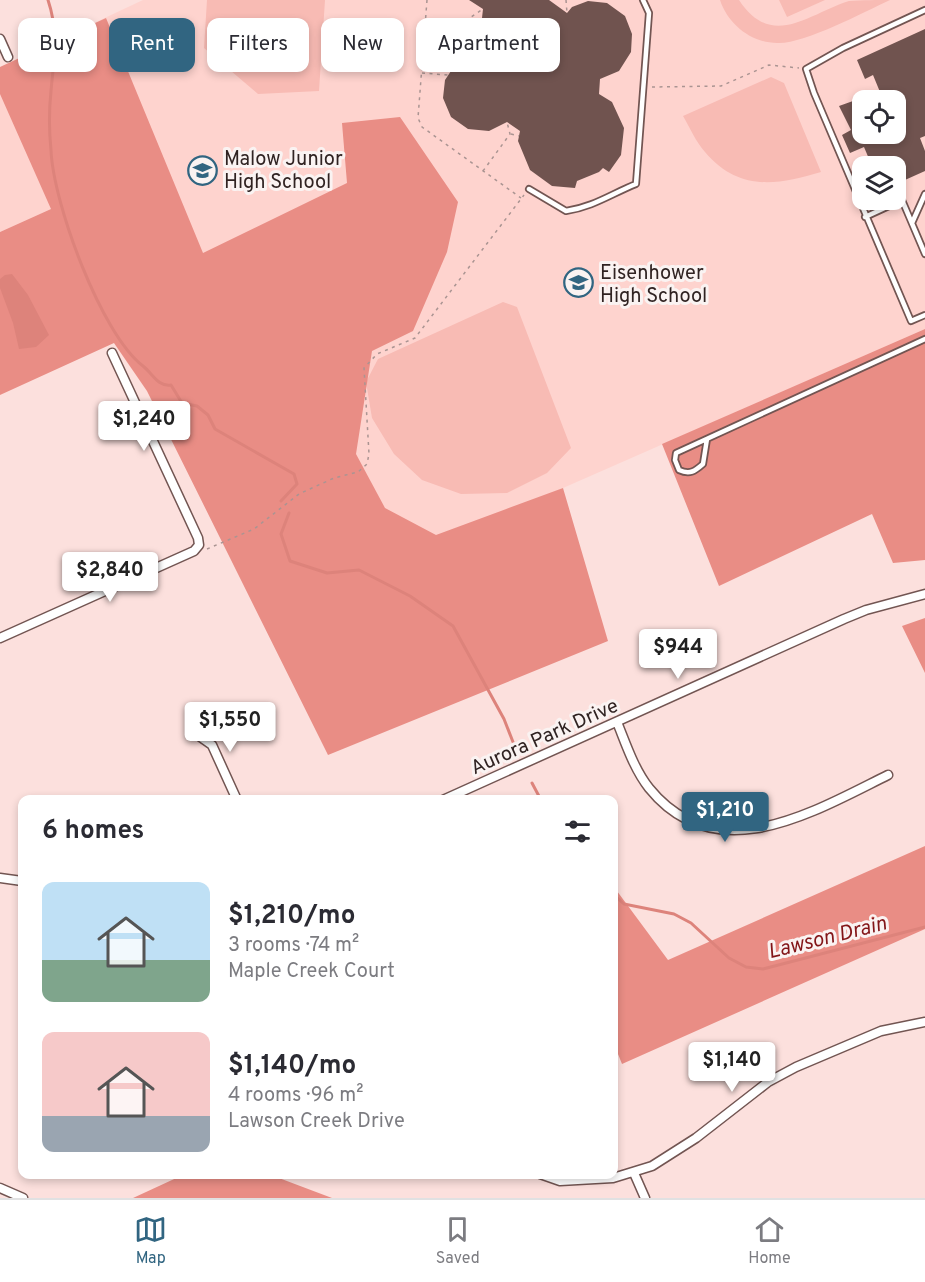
<!DOCTYPE html>
<html lang="en">
<head>
<meta charset="utf-8">
<style>
  :root { --surface:#fff; --page:#f2f2f3; --text:#2b2b33; --muted:#7c7c81; --line:#e1e1e2; --accent:#316581 }
  body { margin:0; font-family:Overpass,sans-serif; background:var(--page); color:var(--text); height:100vh; display:flex; flex-direction:column; font-size:22px; white-space:nowrap }
  * { box-sizing:border-box; margin:0 }
  p { font-size:20px; color:var(--muted) }
  .icon { flex:none; width:33px; height:33px; fill:none; stroke:currentColor; stroke-width:2; stroke-linecap:round; stroke-linejoin:round }
  .map { position:relative; flex:1; overflow:hidden }
  .side { position:absolute; left:18px; top:795px; width:600px; height:384px; display:flex; flex-direction:column; background:var(--surface); border-radius:12px; box-shadow:0 3px 9px #0003 }
  .side>* { flex:none }
  .guide { position:absolute; left:18px; top:18px; width:600px; height:54px; display:flex; gap:12px }
  .tools { position:absolute; left:852px; top:90px; display:grid; gap:12px }
  .tools a { display:grid; place-items:center; width:54px; height:54px; border-radius:12px; background:var(--surface); box-shadow:0 3px 9px #0003; font-size:30px }
  .price { position:absolute; translate:-50% -51px; padding:0 14px; border-radius:6px; background:#fff; color:#222; font-size:20px; line-height:39px; filter:drop-shadow(0 2px 3px #0008) }
  .price::after { content:''; position:absolute; left:50%; top:36px; width:18px; height:14px; margin-left:-9px; background:inherit; clip-path:polygon(0 0,100% 0,50% 100%) }
  .price.on { background:var(--accent); color:#fff }
  ul { padding:0; list-style:none }
  li { display:flex; align-items:center; gap:18px; height:150px; padding:0 24px }
  li span { display:grid; place-items:center; flex:none; width:168px; height:120px; border-radius:12px; color:#555 }
  li>.icon { margin-inline-start:auto }
  span .icon { width:72px; height:72px; fill:#fffc; stroke-width:1 }
  li b { font-size:26px }
  h2 { display:flex; justify-content:space-between; align-items:center; height:72px; padding:0 24px; font-size:26px }
  .chip { padding:0 21px; border-radius:12px; background:var(--surface); box-shadow:0 3px 9px #0003; font-size:21px; line-height:54px }
  .chip.on { background:var(--accent); color:#fff }
  .dock { display:flex; justify-content:space-around; align-items:center; height:84px; border-top:2px solid var(--line); background:var(--surface); font-size:16px; color:var(--muted) }
  .dock a { display:grid; justify-items:center; gap:3px }
  .dock .on { color:var(--accent) }
  .map>svg:first-child { display:block }
  .built { fill:#fed3ce; fill-rule:evenodd }
  .green { fill:#f8bbb4 }
  .forest { fill:#e98d85 }
  .water { fill:#dd837b }
  .lines { fill:none; stroke-linecap:round; stroke-linejoin:round }
  .stream { stroke:#dd837b; stroke-width:3 }
  .building { fill:#70534f }
  .lane-casing { stroke:#725552; stroke-width:8 }
  .street-casing { stroke:#725552; stroke-width:11 }
  .path { stroke:#aa9492; stroke-width:1.5; stroke-dasharray:3 4.5; stroke-linecap:butt }
  .lane { stroke:#fff; stroke-width:4.5 }
  .street { stroke:#fff; stroke-width:8 }
  .labels { text-anchor:middle; stroke-width:6; stroke-linejoin:round; paint-order:stroke }
  .poi-label { font-size:20px; fill:#302322; stroke:#faf3f2; text-anchor:start }
  .street-label { font-size:20px; fill:#302322; stroke:#faf3f2 }
  .water-label { font-size:21px; font-style:italic; fill:#831619; stroke:#faf3f2 }
</style>
</head>
<body>
<div class="map">
<svg width="925" height="1198" viewBox="0 0 925 1198">
  <rect width="100%" height="100%" fill="#fce0dd"/>
  <path class="built" d="M 143,0 L 925,0 L 925,329 L 563,488 L 264,625 L 147,391 L 114,343 L 51,209 L 0,232 L 0,67 ZM 862,100 L 896,100 L 896,134 L 862,134 ZM 862,166 L 896,166 L 896,200 L 862,200 Z"/>
  <path class="green" d="M 207,0 L 325,0 L 319,91 L 258,94 L 204,48 Z
    M 720,0 L 739,0 C 772,50 808,14 849,1 C 861,0 878,0 890,0 C 864,12 806,43 779,43 C 753,44 728,25 720,0 Z
    M 779,0 L 825,0 L 787,17 Z
    M 771,77 L 784,83 L 821,172 C 777,185 739,192 705,152 C 696,142 690,128 683,116 Z
    M 503,302 L 517,307 L 571,448 L 547,473 L 507,493 L 461,494 L 422,480 L 394,454 L 372,418 L 366,382 L 378,359 Z"/>
  <path class="forest" d="M 106,18 L 203,253 L 347,183 L 342,123 L 400,117 L 458,202 L 447,252 L 413,331 L 372,351 L 356,454 L 385,508 L 436,535 L 563,488 L 608,641 L 328,755 L 147,391 L 114,343 L 0,395 L 0,232 L 51,209 L 0,94 L 0,67 Z
    M 925,329 L 925,560 L 893,563 L 872,514 L 719,586 L 662,444 Z
    M 925,618 L 925,673 L 902,626 Z
    M 925,846 L 925,929 L 622,1064 L 614,1044 L 614,887 L 668,960 Z
    M 185,1174 L 271,1175 L 332,1198 L 133,1198 Z"/>
  <path class="water" d="M 12,274 L 28,295 L 49,335 L 36,347 L 19,349 L 13,323 L 0,288 L 0,279 L 5,275 Z"/>
  <g class="lines">
    <path class="stream" d="M 48,0 C 59,33 54,57 51,91 C 49,110 49,131 51,150 C 53,203 101,334 143,366 C 153,374 158,387 171,385 L 182,403 L 197,406 L 208,415 L 215,429 L 294,474 L 297,484 L 281,501
      M 289,513 L 281,534 L 290,561 L 327,573 L 359,570 L 410,596 L 453,626 L 504,719 L 513,742
      M 532,783 L 541,800
      M 614,895 L 624,904 L 674,914 L 691,923 L 729,958 L 746,967 L 763,969 L 925,927"/>
  </g>
  <path class="building" d="M 469,0 L 549,0 L 567,13 L 572,7 L 588,1 L 607,3 L 625,16 L 632,34 L 631,52 L 619,71 L 600,79 L 599,94 L 612,102 L 624,128 L 621,155 L 609,172 L 603,168 L 599,172 L 577,181 L 575,188 L 552,186 L 530,170 L 518,141 L 520,131 L 507,122 L 489,131 L 468,129 L 451,117 L 443,98 L 445,80 L 457,62 L 478,54 L 483,9 Z
    M 925,29 L 925,136 L 920,138 L 925,151 L 925,171 L 896,184 L 896,166 L 872,166 L 864,147 L 850,153 L 842,135 L 851,130 L 839,106 L 853,101 L 854,104 L 862,101 L 862,134 L 896,134 L 896,100 L 863,100 L 880,92 L 873,75 L 865,79 L 857,60 Z"/>
  <g class="lines">
    <defs>
      <path id="lane" d="M 925,10 L 843,48 L 806,69 L 814,93 L 911,321 L 925,315
        M 529,189 L 566,211 C 593,207 611,194 636,184 L 649,13 L 643,0
        M 865,217 L 902,200 L 925,254
        M 912,223 L 925,194
        M 707,439 L 703,464 C 695,471 690,475 679,470 L 675,460 L 676,453 L 925,339"/>
      <path id="street" d="M 0,39 L 8,57
        M 0,638 L 194,551 L 199,545 L 198,538 L 112,353
        M 617,722 C 626,744 634,769 649,788 C 716,871 813,812 888,775
        M 192,731 L 212,745 L 237,800
        M 443,800 L 844,619 L 866,610 L 925,594
        M 0,878 L 22,881
        M 634,1173 L 645,1198
        M 540,1174 L 560,1181 L 613,1178 L 652,1166 L 696,1138 L 768,1082 L 796,1067 L 881,1031 L 925,1022
        M 0,1188 L 23,1198"/>
    </defs>
    <use href="#lane" class="lane-casing"/>
    <use href="#street" class="street-casing"/>
    <path class="path" d="M 427,0 L 418,118 L 422,127 L 521,198
      M 566,0 L 567,13
      M 426,27 L 453,29 L 478,54
      M 453,29 L 483,9
      M 422,73 L 448,75
      M 652,87 L 721,86 L 769,65 L 799,68
      M 511,134 L 519,136
      M 483,171 L 510,134 L 507,122
      M 207,549 L 254,529 L 299,494 L 334,478 L 358,472 L 367,464 L 369,454 L 364,368 L 377,354 L 415,338 L 524,195"/>
    <use href="#lane" class="lane"/>
    <use href="#street" class="street"/>
  </g>
  <defs>
    <symbol id="school-ring" viewBox="-11 -11 22 22"><circle r="9.5" fill="#faf3f2" stroke="#316581" stroke-width="1.5"/><path d="M0-5L7-2L0 1L-7-2ZM-4 1L0 2.5L4 1V4Q0 6-4 4Z" fill="#316581"/></symbol>
  </defs>
  <g fill-rule="evenodd">
    <use href="#school-ring" x="186" y="154" width="33" height="33"/>
    <use href="#school-ring" x="562" y="266" width="33" height="33"/>
  </g>
  <g class="labels">
    <g class="poi-label">
      <text x="224" y="165">Malow Junior<tspan x="224" dy="23">High School</tspan></text>
      <text x="600" y="279">Eisenhower<tspan x="600" dy="23">High School</tspan></text>
    </g>
    <g class="street-label">
      <text transform="translate(544 736) rotate(-24)" y="7">Aurora Park Drive</text>
    </g>
    <g class="water-label">
      <text transform="translate(827 937) rotate(-14)" y="7">Lawson Drain</text>
    </g>
  </g>
</svg>
<div class="tools">
<a><svg class="icon" aria-label="locate" viewBox="0 0 24 24"><circle cx="12" cy="12" r="6"/><path d="M12 2v4M12 18v4M2 12h4M18 12h4"/></svg></a>
<a><svg class="icon" aria-label="layers" viewBox="0 0 24 24"><path d="M12 4l9 5-9 5-9-5zM3 14l9 5 9-5"/></svg></a>
</div>
<b class="price" style="left:144px;top:452px">$1,240</b>
<b class="price" style="left:110px;top:603px">$2,840</b>
<b class="price" style="left:678px;top:680px">$944</b>
<b class="price" style="left:230px;top:753px">$1,550</b>
<b class="price on" style="left:725px;top:843px">$1,210</b>
<b class="price" style="left:732px;top:1093px">$1,140</b>
<div class="guide">
<a class="chip">Buy</a>
<a class="chip on">Rent</a>
<a class="chip">Filters</a>
<a class="chip">New</a>
<a class="chip">Apartment</a>
</div>
<section class="side">
<h2>6 homes<svg class="icon" aria-label="filters" viewBox="0 0 24 24"><path d="M4 7h16M4 17h16"/><circle cx="9" cy="7" r="2"/><circle cx="15" cy="17" r="2"/></svg></h2>
<ul>
<li><span style="background:linear-gradient(#bfe0f5 65%,#7fa58c 0)"><svg class="icon" aria-label="home" viewBox="0 0 24 24"><path d="M3 11l9-7 9 7M6 9v11h12V9"/></svg></span><div><b>$1,210/mo</b><p>3 rooms · 74 m²</p><p>Maple Creek Court</p></div></li>
<li><span style="background:linear-gradient(#f6c9c9 70%,#9aa5b1 0)"><svg class="icon" aria-label="home" viewBox="0 0 24 24"><path d="M3 11l9-7 9 7M6 9v11h12V9"/></svg></span><div><b>$1,140/mo</b><p>4 rooms · 96 m²</p><p>Lawson Creek Drive</p></div></li>
</ul>
</section>
</div>
<nav class="dock">
<a class="on"><svg class="icon" aria-label="map" viewBox="0 0 24 24"><path d="M3 6l6-2 6 2 6-2v14l-6 2-6-2-6 2zM9 4v14M15 6v14"/></svg>Map</a>
<a><svg class="icon" aria-label="saved" viewBox="0 0 24 24"><path d="M7 4h10v16l-5-4-5 4z"/></svg>Saved</a>
<a><svg class="icon" aria-label="home" viewBox="0 0 24 24"><path d="M3 11l9-7 9 7M6 9v11h12V9"/></svg>Home</a>
</nav>
</body>
</html>
